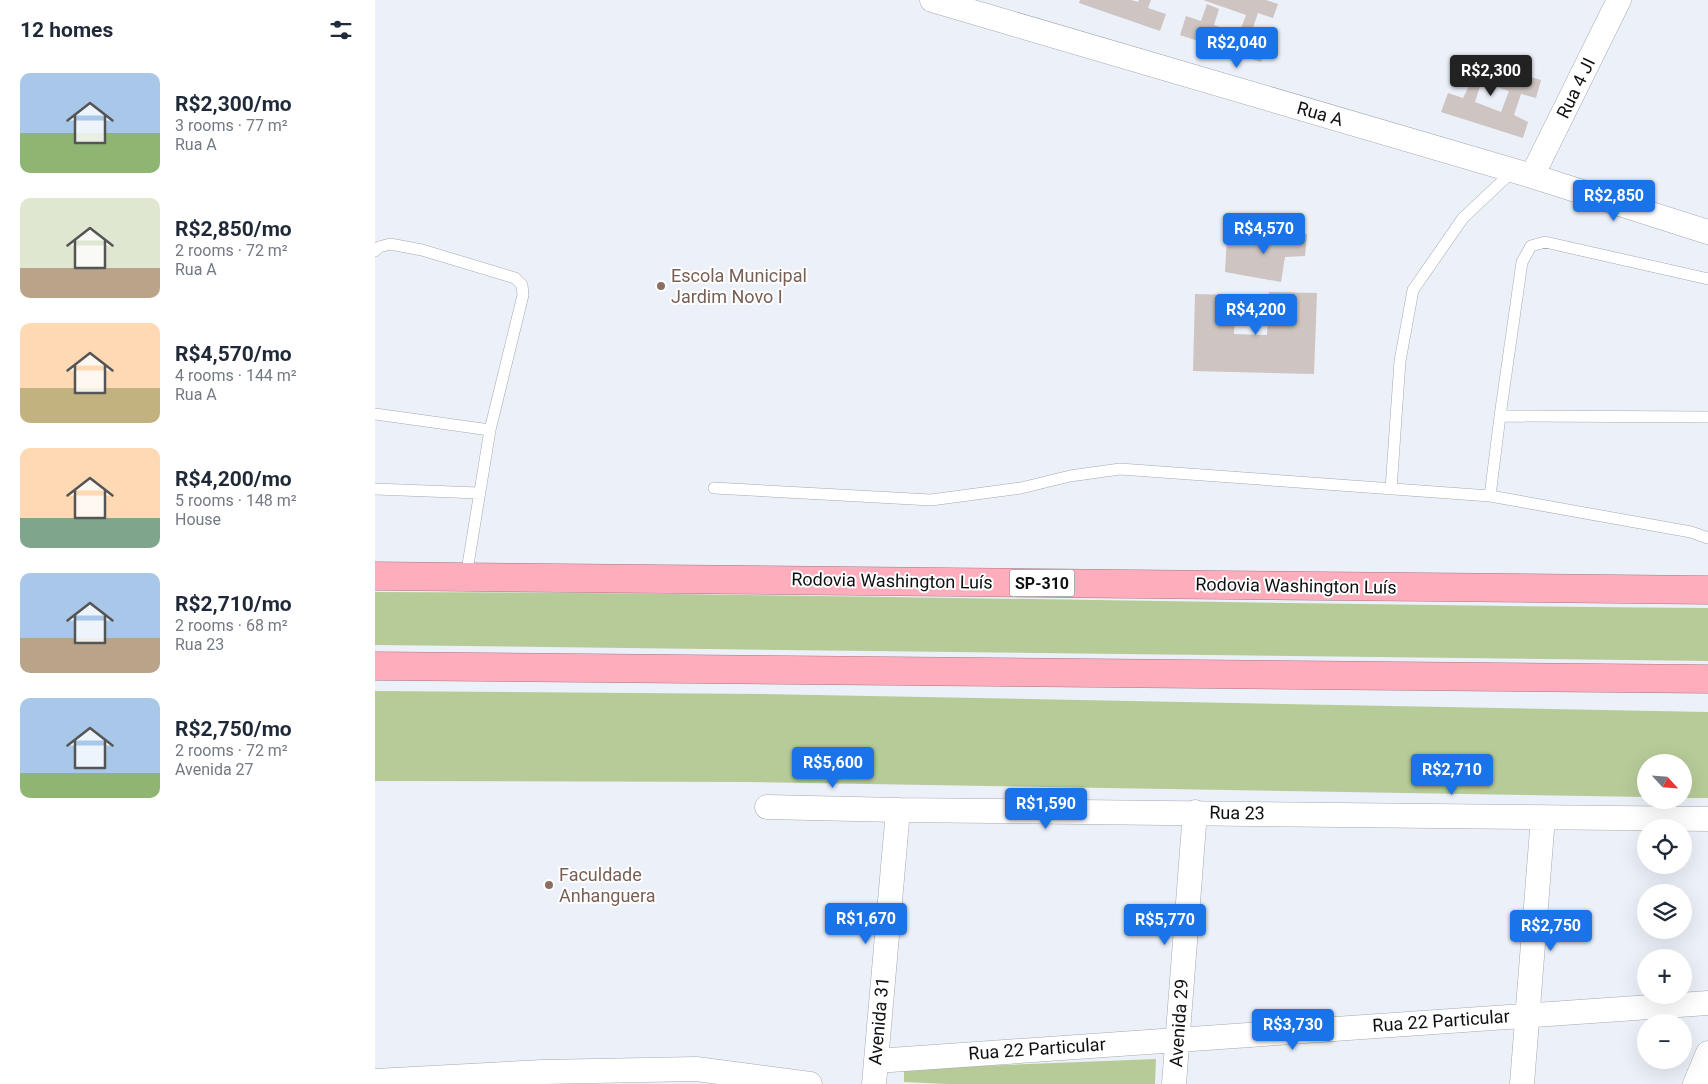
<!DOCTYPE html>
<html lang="en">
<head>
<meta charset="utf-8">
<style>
  :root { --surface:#fff; --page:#f6f6f7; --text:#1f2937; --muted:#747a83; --accent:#1a73e8 }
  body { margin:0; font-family:Roboto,sans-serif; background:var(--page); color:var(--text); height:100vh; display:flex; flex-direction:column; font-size:19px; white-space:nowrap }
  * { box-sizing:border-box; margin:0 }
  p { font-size:16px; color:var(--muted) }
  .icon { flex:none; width:28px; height:28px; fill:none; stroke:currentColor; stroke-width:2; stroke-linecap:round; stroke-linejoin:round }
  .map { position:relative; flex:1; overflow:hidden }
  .drawer { display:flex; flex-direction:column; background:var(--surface); width:375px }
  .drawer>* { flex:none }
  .needle { width:32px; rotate:116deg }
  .buttons { position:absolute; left:1262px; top:754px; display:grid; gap:10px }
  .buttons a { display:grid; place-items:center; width:55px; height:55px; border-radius:50%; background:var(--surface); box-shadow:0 5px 20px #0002; font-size:25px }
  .price { position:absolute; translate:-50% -42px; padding:0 11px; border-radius:5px; background:var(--accent); color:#fff; font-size:16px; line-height:32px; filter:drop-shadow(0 1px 2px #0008) }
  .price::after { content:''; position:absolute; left:50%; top:30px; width:15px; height:11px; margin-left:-8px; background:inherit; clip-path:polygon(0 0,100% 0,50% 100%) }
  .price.selected { background:#222; color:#fff }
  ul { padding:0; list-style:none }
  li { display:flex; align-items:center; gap:15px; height:125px; padding:0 20px }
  li span { display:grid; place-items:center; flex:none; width:140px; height:100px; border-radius:10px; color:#555 }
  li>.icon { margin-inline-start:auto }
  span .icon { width:60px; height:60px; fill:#fffc; stroke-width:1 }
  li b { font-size:21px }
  h2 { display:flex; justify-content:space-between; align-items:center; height:60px; padding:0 20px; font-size:21px }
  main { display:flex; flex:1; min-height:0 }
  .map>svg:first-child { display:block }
  .green { fill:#b7cb98 }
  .building { fill:#cec4c1 }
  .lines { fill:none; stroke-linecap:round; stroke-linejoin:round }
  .service-casing { stroke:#a4a9b0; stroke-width:12 }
  .minor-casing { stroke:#a4a9b0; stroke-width:25 }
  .motorway-casing { stroke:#aa7680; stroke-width:29 }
  .service { stroke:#fff; stroke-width:11 }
  .minor { stroke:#fff; stroke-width:24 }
  .motorway { stroke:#feadbc; stroke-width:28 }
  .education-dot { fill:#8d6e63; stroke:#fff; stroke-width:2 }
  .labels { text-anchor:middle; stroke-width:4; stroke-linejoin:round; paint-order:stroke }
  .shield { fill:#fff; stroke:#565859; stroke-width:1 }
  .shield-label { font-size:16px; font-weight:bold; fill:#0e1012 }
  .street-label { font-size:18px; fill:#0e1012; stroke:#fff }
  .education-label { font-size:18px; fill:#785e54; stroke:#fff; text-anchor:start }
</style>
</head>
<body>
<main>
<section class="drawer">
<h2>12 homes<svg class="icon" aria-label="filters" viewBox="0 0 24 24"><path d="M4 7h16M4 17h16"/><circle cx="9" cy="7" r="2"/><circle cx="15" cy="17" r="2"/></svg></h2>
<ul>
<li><span style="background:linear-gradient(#a9c7e8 60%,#8fb573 0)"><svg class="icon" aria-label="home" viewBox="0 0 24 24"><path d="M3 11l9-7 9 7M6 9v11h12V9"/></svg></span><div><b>R$2,300/mo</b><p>3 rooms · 77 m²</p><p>Rua A</p></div></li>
<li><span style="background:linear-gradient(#dfe7d0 70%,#b9a48a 0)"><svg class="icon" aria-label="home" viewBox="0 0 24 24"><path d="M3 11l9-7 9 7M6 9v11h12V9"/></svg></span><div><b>R$2,850/mo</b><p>2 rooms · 72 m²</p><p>Rua A</p></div></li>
<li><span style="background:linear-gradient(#ffd9b3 65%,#c2b280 0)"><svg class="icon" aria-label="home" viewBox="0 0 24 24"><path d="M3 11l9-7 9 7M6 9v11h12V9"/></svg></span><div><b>R$4,570/mo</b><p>4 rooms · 144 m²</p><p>Rua A</p></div></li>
<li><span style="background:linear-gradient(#ffd9b3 70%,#7fa58c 0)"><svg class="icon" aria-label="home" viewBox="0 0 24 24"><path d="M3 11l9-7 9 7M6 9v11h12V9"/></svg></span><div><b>R$4,200/mo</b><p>5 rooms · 148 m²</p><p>House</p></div></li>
<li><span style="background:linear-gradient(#a9c7e8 65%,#b9a48a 0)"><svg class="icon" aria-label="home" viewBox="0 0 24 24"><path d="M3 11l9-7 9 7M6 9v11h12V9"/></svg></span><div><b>R$2,710/mo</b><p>2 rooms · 68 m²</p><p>Rua 23</p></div></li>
<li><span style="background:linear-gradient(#a9c7e8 75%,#8fb573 0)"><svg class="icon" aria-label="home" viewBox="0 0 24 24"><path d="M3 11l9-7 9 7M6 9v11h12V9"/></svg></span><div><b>R$2,750/mo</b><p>2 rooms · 72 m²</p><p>Avenida 27</p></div></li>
</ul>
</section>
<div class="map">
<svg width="1333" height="1084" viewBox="0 0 1333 1084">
  <rect width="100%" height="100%" fill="#ecf1f9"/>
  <path class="green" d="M 0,592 C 444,593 889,605 1333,608 L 1333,661 L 0,645 Z
    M 0,691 L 387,694 L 1333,712 L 1333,798 L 1309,798 L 1309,762 L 1271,762 L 1271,797 L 371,782 L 0,781 Z
    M 781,1059 L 780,1084 L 573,1084 L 529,1082 L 529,1069 Z"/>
  <path class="building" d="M 705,0 L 756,0 L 763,2 L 764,0 L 776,0 L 773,8 L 791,14 L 785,31 L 704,3 Z
    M 828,0 L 891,0 L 903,4 L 898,18 L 883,13 L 874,39 L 893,45 L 886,62 L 805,35 L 811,16 L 826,21 L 832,4 L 844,9 L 839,25 L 864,34 L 871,15 Z
    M 1084,55 L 1166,80 L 1161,98 L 1146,94 L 1139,115 L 1153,122 L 1148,138 L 1066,112 L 1073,93 L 1088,98 L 1095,84 L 1105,86 L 1100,102 L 1126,112 L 1134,91 L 1078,72 Z
    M 901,231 L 932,234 L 930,256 L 910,257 L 906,282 L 850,272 L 852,237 L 899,243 Z
    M 894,292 L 942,293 L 939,374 L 818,371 L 820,294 L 861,295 L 859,334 L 892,335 Z"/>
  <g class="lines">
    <defs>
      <path id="service" d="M 0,251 L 4,247 L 15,244 L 47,250 L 140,278 L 147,285 L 148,295 L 115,430 L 91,577
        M 1333,279 L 1170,242 L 1156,246 L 1147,262 L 1125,416 L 1333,417
        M 0,414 L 115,430
        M 339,488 L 556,500 L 646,488 L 695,476 L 745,469 L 1115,496 L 1316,532 L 1333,538
        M 0,489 L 104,493
        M 1016,489 L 1025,361 L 1038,290 L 1088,218 L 1138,171
        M 1115,496 L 1125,416"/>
      <path id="minor" d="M 557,0 L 1157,176 L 1333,232
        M 1157,176 L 1244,0
        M 392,807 L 523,810 L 1333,819
        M 501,1061 L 1333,1003
        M 0,1081 L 168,1072 L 321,1069 L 435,1084
        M 499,1084 L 523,810
        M 799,1084 L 820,812
        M 1147,1084 L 1168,817
        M 1320,1084 L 1333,1053"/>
      <path id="motorway" d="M 0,576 L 1333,590
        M 0,666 L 1333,679"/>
    </defs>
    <use href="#service" class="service-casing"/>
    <use href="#minor" class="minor-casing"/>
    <use href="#motorway" class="motorway-casing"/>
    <use href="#service" class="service"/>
    <use href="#minor" class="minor"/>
    <use href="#motorway" class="motorway"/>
  </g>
  <g class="education-dot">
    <circle cx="286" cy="286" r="5"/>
    <circle cx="174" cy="885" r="5"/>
  </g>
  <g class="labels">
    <rect class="shield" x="634.5" y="569.5" width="65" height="27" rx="4"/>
    <g class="shield-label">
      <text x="667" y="589">SP-310</text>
    </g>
    <g class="street-label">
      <text transform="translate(1201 88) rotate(-64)" y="6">Rua 4 JI</text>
      <text transform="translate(945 114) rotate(16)" y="6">Rua A</text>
      <text transform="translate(517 581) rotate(1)" y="6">Rodovia Washington Luís</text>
      <text transform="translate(921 586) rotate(1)" y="6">Rodovia Washington Luís</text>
      <text transform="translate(862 813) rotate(1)" y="6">Rua 23</text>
      <text transform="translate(504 1021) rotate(-85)" y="6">Avenida 31</text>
      <text transform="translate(1066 1021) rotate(-4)" y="6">Rua 22 Particular</text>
      <text transform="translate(804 1023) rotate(-86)" y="6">Avenida 29</text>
      <text transform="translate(662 1049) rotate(-4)" y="6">Rua 22 Particular</text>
    </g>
    <g class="education-label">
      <text x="296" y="282">Escola Municipal<tspan x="296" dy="21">Jardim Novo I</tspan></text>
      <text x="184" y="881">Faculdade<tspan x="184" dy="21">Anhanguera</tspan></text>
    </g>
  </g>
</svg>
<div class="buttons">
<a><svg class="needle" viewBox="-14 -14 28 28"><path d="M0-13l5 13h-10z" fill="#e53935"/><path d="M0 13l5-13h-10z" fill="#747a83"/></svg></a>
<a><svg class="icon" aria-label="locate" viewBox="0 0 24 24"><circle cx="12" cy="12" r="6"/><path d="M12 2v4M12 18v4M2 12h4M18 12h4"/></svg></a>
<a><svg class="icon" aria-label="layers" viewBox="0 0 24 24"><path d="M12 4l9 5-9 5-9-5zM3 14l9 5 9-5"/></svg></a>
<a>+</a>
<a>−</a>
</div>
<b class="price" style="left:862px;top:69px">R$2,040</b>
<b class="price selected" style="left:1116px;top:97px">R$2,300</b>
<b class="price" style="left:1239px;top:222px">R$2,850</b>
<b class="price" style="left:889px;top:255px">R$4,570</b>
<b class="price" style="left:881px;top:336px">R$4,200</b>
<b class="price" style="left:458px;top:789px">R$5,600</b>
<b class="price" style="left:1077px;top:796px">R$2,710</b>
<b class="price" style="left:671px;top:830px">R$1,590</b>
<b class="price" style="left:491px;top:945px">R$1,670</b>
<b class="price" style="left:790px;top:946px">R$5,770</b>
<b class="price" style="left:1176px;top:952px">R$2,750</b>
<b class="price" style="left:918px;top:1051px">R$3,730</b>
</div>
</main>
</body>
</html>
